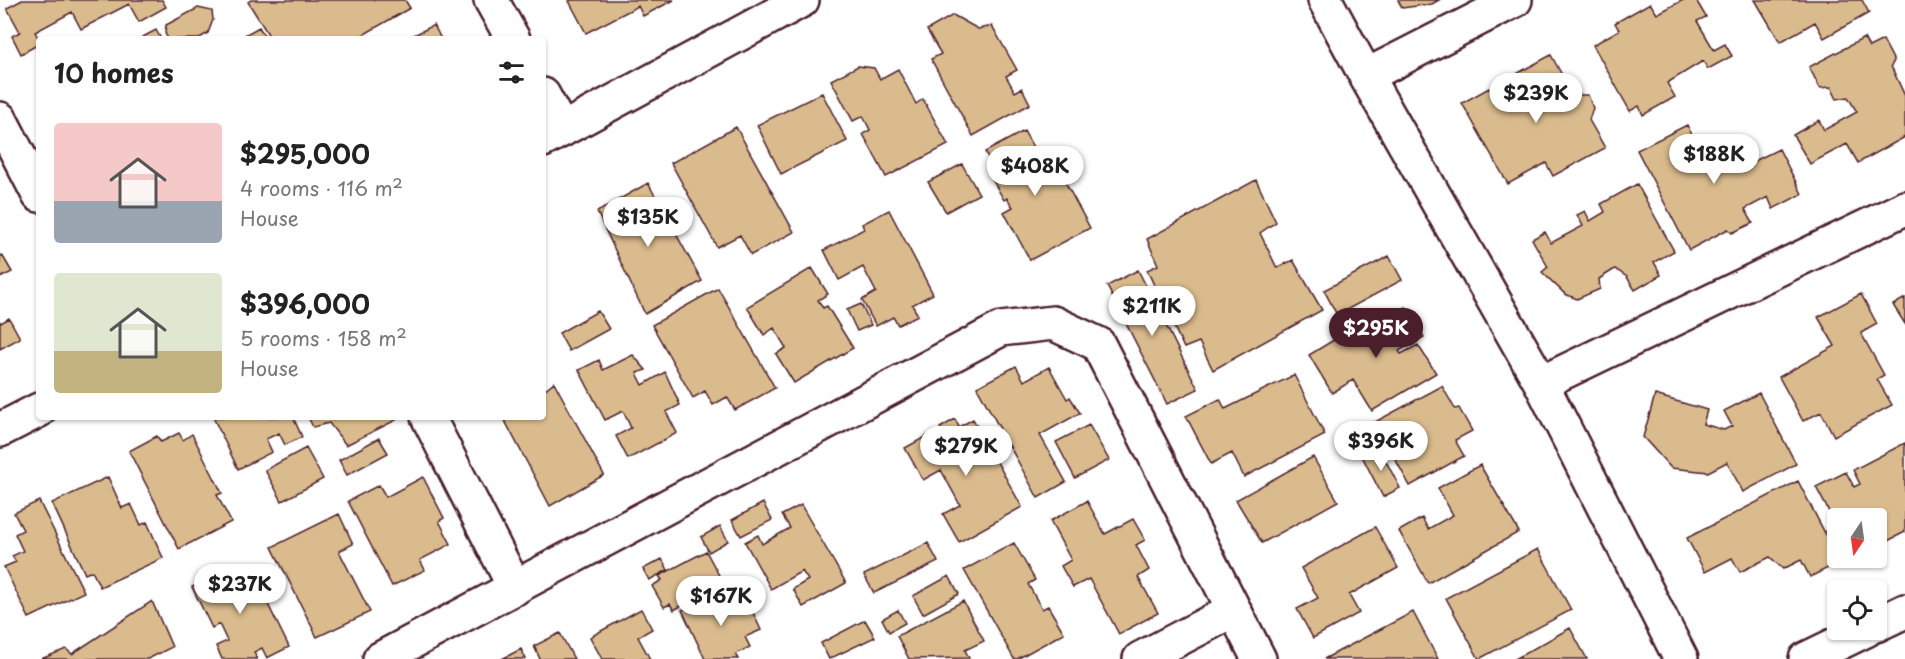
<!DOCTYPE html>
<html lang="en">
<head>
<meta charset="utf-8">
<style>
  :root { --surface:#fff; --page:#f2f2f2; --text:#222; --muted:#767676; --accent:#4a1f2b }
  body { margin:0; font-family:"Playpen Sans",sans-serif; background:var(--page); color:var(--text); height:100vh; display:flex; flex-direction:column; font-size:22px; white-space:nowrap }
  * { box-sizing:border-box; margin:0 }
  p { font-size:20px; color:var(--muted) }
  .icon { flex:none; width:33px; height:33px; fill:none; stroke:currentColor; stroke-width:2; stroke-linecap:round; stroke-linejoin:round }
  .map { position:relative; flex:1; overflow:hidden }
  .drawer { position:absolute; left:36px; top:36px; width:510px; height:384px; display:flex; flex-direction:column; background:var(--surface); border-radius:6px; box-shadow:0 2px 4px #0004 }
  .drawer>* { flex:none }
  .needle { width:39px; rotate:193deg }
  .buttons { position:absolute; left:1827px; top:508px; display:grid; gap:12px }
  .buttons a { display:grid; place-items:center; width:60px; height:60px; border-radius:6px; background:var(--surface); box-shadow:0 2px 4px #0004; font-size:30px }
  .price { position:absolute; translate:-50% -51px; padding:0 14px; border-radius:21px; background:#fff; color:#222; font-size:20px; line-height:39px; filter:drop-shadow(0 2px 3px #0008) }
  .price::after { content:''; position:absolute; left:50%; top:36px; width:18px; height:14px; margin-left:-9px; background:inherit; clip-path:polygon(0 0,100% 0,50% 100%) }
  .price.on { background:var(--accent); color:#fff }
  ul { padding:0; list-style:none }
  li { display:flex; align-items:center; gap:18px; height:150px; padding:0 18px }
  li span { display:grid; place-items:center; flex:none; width:168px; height:120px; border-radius:6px; color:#555 }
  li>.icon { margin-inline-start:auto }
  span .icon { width:72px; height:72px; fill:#fffc; stroke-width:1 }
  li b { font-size:26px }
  h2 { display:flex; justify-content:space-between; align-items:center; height:72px; padding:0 18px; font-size:26px }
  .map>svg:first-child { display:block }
  .building { fill:#dabb8d; stroke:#4a1f2b; stroke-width:1.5 }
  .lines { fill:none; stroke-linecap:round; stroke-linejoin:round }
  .minor-casing { stroke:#4a1f2b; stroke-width:38 }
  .minor { stroke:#fff; stroke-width:33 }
</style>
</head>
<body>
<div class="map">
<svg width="1905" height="659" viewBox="0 0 1905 659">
  <rect width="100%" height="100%" fill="#fff"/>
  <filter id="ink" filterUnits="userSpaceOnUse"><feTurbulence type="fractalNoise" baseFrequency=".0167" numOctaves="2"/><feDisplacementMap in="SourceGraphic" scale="12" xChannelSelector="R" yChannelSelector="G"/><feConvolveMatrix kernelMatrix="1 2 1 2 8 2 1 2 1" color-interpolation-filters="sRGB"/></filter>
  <g filter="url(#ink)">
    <path class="building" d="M 22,0 L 162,0 L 166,7 L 139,22 L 129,4 L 81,29 L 72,12 L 35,32 L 39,39 L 39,44 L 21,54 L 12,36 L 20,32 L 7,8 Z
      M 251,0 L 405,0 L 410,8 L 356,39 L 271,39 L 248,2 Z
      M 572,0 L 674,0 L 643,16 L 638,6 L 586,33 L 569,1 Z
      M 1398,0 L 1439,0 L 1432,4 L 1402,8 Z
      M 1683,0 L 1696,0 L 1706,17 L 1697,21 L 1714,50 L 1725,44 L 1732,56 L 1708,69 L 1703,61 L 1667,83 L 1675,97 L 1643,115 L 1639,106 L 1630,111 L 1593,45 L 1619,30 L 1615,23 L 1650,3 L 1657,14 Z
      M 1755,0 L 1862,0 L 1869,13 L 1824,38 L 1815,22 L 1780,42 Z
      M 198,8 L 212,11 L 213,20 L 208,33 L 198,39 L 168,39 L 165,33 L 166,25 Z
      M 953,15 L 978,29 L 992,26 L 1017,70 L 1006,76 L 1015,92 L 1022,88 L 1030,104 L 973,136 L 931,59 L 941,54 L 927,30 Z
      M 434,25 L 441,39 L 406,39 Z
      M 259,27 L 266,39 L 242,39 L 241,37 Z
      M 156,30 L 161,39 L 139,39 Z
      M 1864,38 L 1869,47 L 1883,40 L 1894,61 L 1891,66 L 1905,96 L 1905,137 L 1858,163 L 1847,144 L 1810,164 L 1793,135 L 1819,120 L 1824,130 L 1857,112 L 1848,97 L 1837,99 L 1831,87 L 1820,88 L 1809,67 Z
      M 1551,55 L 1573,95 L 1588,95 L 1593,108 L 1589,120 L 1605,148 L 1553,176 L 1546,163 L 1508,184 L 1462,103 L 1489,88 L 1499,106 L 1527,91 L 1518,73 Z
      M 858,66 L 874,68 L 880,79 L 898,69 L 916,104 L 923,99 L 948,145 L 886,177 L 863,134 L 870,130 L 863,116 L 853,121 L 831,80 Z
      M 822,93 L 847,141 L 781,174 L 757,125 Z
      M 1687,125 L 1703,156 L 1734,141 L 1746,165 L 1779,149 L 1802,194 L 1773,209 L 1768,197 L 1745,209 L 1753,223 L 1732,233 L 1728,229 L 1689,250 L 1637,150 Z
      M 736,127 L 794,232 L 751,255 L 740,235 L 717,247 L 671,163 Z
      M 1024,131 L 1038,156 L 1043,154 L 1058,181 L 1063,178 L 1090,228 L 1030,260 L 1004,212 L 1013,207 L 1007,198 L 1004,200 L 992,179 L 998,176 L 985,152 Z
      M 962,164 L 979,194 L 946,212 L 928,182 Z
      M 1256,180 L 1276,222 L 1260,233 L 1277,268 L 1293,260 L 1322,310 L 1213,370 L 1199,342 L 1184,348 L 1147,270 L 1158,265 L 1147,239 Z
      M 648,183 L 702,281 L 645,314 L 597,212 Z
      M 1637,184 L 1674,251 L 1654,262 L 1661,275 L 1635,290 L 1627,277 L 1615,269 L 1599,279 L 1600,289 L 1577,299 L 1565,294 L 1542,272 L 1548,267 L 1532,239 L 1545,232 L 1551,243 L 1583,226 L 1577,215 L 1585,211 L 1590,221 L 1605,212 L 1601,204 Z
      M 889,210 L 933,294 L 912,305 L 918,315 L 898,325 L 893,317 L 876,326 L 862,300 L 876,292 L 863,267 L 839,280 L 824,250 L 864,229 L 862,224 Z
      M 2,255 L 12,272 L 0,278 L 0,257 Z
      M 1389,256 L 1402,280 L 1337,315 L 1324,290 Z
      M 812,268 L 828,294 L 818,300 L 823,308 L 827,306 L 853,348 L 794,383 L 776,354 L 786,348 L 774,328 L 764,335 L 747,307 Z
      M 1138,270 L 1198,389 L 1167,404 L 1107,286 Z
      M 718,288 L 775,388 L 735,410 L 727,397 L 713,405 L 705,391 L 693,398 L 652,325 Z
      M 1861,294 L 1877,324 L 1861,333 L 1884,375 L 1877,379 L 1892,405 L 1834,436 L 1821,412 L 1803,421 L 1779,377 L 1835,346 L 1818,317 Z
      M 1905,298 L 1905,324 L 1893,305 Z
      M 861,304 L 871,325 L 857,331 L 847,310 Z
      M 1406,307 L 1424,337 L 1399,351 L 1401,354 L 1418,345 L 1436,373 L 1372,411 L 1353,380 L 1332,393 L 1309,355 L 1373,316 L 1378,324 Z
      M 598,311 L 609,329 L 569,351 L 559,333 Z
      M 9,318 L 20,338 L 0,349 L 0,321 L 1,323 Z
      M 633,355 L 646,370 L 637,373 L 643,385 L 665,372 L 680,405 L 666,412 L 677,433 L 628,459 L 616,436 L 631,428 L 623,411 L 605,420 L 579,370 L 599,360 L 603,370 Z
      M 1016,366 L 1024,381 L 1049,367 L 1067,399 L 1070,397 L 1080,413 L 1040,435 L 1066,482 L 1038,498 L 977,387 Z
      M 1294,375 L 1325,435 L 1244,477 L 1232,453 L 1211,464 L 1186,416 L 1220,399 L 1225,409 Z
      M 554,382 L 604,475 L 550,506 L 504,419 L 507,417 L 543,417 L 543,391 Z
      M 1442,386 L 1455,409 L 1459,408 L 1472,431 L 1455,440 L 1464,456 L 1410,486 L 1375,422 Z
      M 1759,393 L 1796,464 L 1743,492 L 1727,462 L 1708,472 L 1671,468 L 1643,437 L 1655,395 L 1707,410 L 1703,424 L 1724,430 L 1732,426 L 1724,411 Z
      M 213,417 L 293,417 L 302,437 L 285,445 L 279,433 L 266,439 L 272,452 L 238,469 Z
      M 308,417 L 394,417 L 396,420 L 346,445 L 329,423 L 313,427 Z
      M 955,419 L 959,427 L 973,419 L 1022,507 L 959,542 L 943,514 L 960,505 L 941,470 L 923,480 L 905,448 L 934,432 L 937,438 L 945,434 L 940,428 Z
      M 1089,425 L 1109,460 L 1075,478 L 1056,442 Z
      M 179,433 L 183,440 L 192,434 L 222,493 L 217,495 L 231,522 L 179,549 L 129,451 L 157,436 L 161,442 Z
      M 379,438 L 388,453 L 347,475 L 339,460 Z
      M 1905,443 L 1905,532 L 1876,547 L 1876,519 L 1838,519 L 1838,529 L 1816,487 L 1846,472 L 1854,487 L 1860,484 L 1853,470 Z
      M 306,448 L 323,479 L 282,501 L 265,470 Z
      M 1379,448 L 1400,488 L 1383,497 L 1362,456 Z
      M 1313,457 L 1338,501 L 1262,543 L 1236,500 Z
      M 1480,465 L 1519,532 L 1428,583 L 1399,531 L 1422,518 L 1428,529 L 1453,515 L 1438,488 Z
      M 108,477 L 122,508 L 131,504 L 141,525 L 147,522 L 163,558 L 100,587 L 92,571 L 85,574 L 52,503 Z
      M 423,477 L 444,518 L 439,521 L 451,544 L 420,560 L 425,570 L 392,586 L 348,501 L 379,485 L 386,497 Z
      M 1798,481 L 1840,562 L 1810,577 L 1801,560 L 1783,569 L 1770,557 L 1740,572 L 1732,558 L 1705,572 L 1687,538 Z
      M 39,501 L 84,592 L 29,618 L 4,567 L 16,562 L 12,556 L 23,551 L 15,534 L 23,530 L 14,513 Z
      M 1087,501 L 1105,534 L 1133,519 L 1145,540 L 1136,545 L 1149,570 L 1138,577 L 1158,613 L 1119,634 L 1089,579 L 1073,587 L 1061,566 L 1071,560 L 1050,521 Z
      M 763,503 L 772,520 L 741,536 L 732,520 Z
      M 801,505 L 846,583 L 803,607 L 793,589 L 808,580 L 802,571 L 771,589 L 745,542 L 758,535 L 762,544 L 790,528 L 782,515 Z
      M 339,514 L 353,544 L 339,551 L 370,612 L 317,637 L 272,547 Z
      M 720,526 L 728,541 L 709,552 L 701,537 Z
      M 1375,527 L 1398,568 L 1349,595 L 1359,613 L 1313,638 L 1297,609 L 1318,598 L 1301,568 Z
      M 928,543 L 938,562 L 874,593 L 864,575 Z
      M 1014,543 L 1035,580 L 1028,584 L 1042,609 L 1048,606 L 1064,633 L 1017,659 L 1014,659 L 964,570 Z
      M 1538,549 L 1571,610 L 1479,659 L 1446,598 Z
      M 706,551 L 723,583 L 674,610 L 670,604 L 664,607 L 652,586 L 662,580 L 659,576 Z
      M 662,559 L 668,570 L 649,580 L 643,569 Z
      M 240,564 L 248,579 L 254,576 L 289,647 L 267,658 L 262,648 L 254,652 L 257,659 L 222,659 L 216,646 L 227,641 L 219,624 L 212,628 L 192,587 Z
      M 949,576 L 959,594 L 923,614 L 913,596 Z
      M 723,591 L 732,611 L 749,604 L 761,630 L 745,637 L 750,647 L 735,654 L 738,659 L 705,659 L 682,610 Z
      M 152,601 L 172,647 L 148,659 L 41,659 L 66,649 L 72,654 Z
      M 963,601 L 984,641 L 965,650 L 969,658 L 909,659 L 897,636 Z
      M 641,609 L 652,629 L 638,637 L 650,659 L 602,659 L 590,637 Z
      M 898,610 L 905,623 L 889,632 L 882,619 Z
      M 1413,612 L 1438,659 L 1324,659 Z
      M 865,620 L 875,637 L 829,659 L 821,643 Z
      M 1570,628 L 1587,659 L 1515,659 Z
      M 560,633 L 574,659 L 540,659 L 534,646 Z
      M 521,649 L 526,659 L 502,659 Z"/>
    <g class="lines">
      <defs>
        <path id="minor" d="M 491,0 L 513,39
          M 1325,0 L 1366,76 L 1541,383 L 1681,659
          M 1366,76 L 1515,0
          M 543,95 L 562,130
          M 0,119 L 39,195
          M 543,140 L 802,0
          M 1541,383 L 1905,208
          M 428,417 L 515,588
          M 0,430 L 39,410
          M 1876,625 L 1905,611
          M 380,659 L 1001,329 L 1053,323 L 1098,344 L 1259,659
          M 1140,659 L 1234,610
          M 1806,659 L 1866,630"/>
      </defs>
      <use href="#minor" class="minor-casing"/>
      <use href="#minor" class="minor"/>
    </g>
  </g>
</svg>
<div class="buttons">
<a><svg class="needle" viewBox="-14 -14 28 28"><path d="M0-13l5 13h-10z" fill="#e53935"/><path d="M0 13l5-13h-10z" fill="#767676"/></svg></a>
<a><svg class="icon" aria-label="locate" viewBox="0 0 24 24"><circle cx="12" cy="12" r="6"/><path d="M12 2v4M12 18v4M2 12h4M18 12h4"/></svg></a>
</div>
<b class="price" style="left:1536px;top:124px">$239K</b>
<b class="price" style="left:1714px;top:185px">$188K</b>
<b class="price" style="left:1035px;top:197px">$408K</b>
<b class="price" style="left:648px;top:248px">$135K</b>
<b class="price" style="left:1152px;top:337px">$211K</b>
<b class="price on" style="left:1376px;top:359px">$295K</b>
<b class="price" style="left:1381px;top:472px">$396K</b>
<b class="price" style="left:966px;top:477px">$279K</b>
<b class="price" style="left:240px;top:615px">$237K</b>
<b class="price" style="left:721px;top:627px">$167K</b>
<section class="drawer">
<h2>10 homes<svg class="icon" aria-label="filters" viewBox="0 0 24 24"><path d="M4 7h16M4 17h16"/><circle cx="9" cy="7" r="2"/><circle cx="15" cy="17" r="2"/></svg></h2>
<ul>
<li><span style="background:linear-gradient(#f6c9c9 65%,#9aa5b1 0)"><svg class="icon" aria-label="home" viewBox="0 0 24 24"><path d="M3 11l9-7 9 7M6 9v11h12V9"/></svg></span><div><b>$295,000</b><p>4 rooms · 116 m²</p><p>House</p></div></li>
<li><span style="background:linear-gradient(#dfe7d0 65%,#c2b280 0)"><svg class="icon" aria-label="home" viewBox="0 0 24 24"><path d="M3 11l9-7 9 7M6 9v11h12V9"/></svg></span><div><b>$396,000</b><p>5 rooms · 158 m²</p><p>House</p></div></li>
</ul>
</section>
</div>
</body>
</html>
